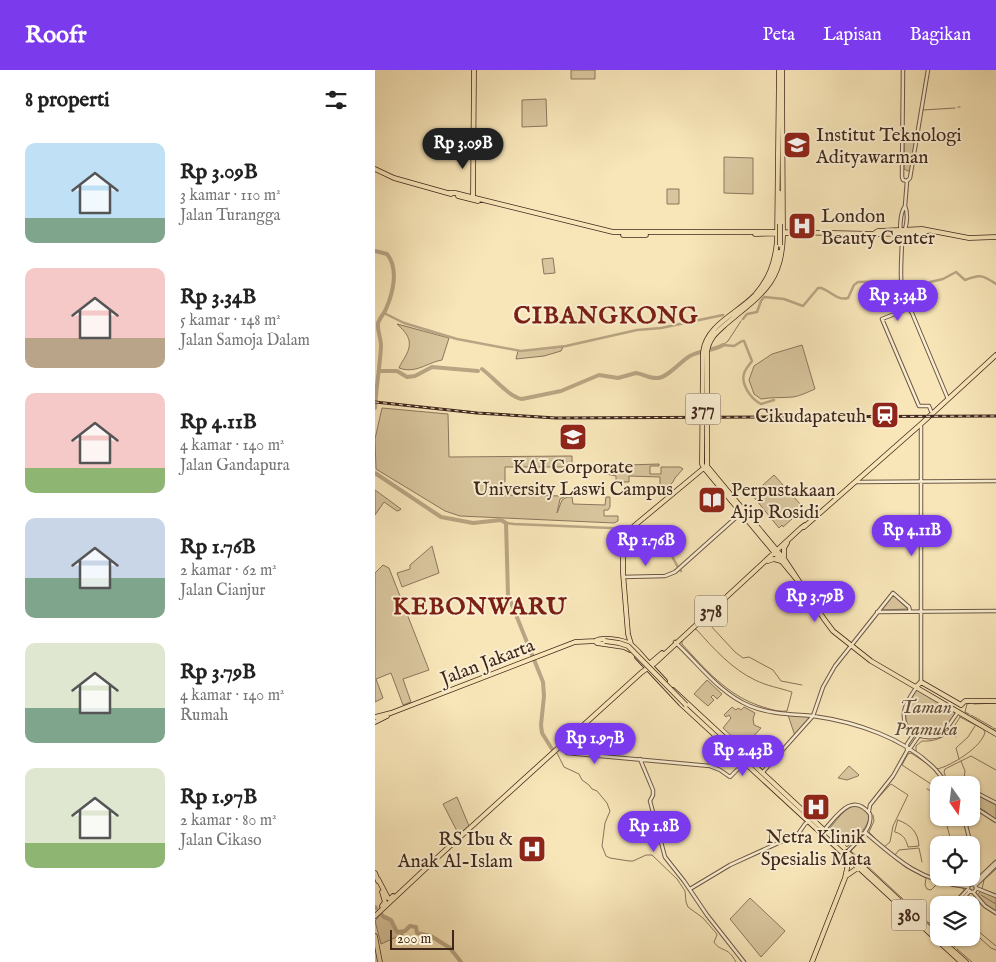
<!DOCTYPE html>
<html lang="id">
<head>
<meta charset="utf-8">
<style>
  :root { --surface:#fff; --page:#f6f6f6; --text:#222; --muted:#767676; --accent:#7c3aed }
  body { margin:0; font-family:"IM FELL English",serif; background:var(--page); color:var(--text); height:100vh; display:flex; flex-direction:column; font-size:19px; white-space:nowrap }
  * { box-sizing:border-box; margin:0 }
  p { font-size:16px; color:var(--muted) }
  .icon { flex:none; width:28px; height:28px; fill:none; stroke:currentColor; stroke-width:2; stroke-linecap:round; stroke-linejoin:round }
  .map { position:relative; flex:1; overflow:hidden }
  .sheet { display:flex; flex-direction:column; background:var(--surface); width:375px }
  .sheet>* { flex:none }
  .needle { width:32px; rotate:166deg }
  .fabs { position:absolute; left:555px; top:706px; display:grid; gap:10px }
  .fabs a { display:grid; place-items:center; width:50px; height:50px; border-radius:10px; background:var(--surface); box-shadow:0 1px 4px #0004; font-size:25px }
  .scale { position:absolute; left:15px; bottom:12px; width:64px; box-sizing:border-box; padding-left:5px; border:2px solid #40271d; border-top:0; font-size:14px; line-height:18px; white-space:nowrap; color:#40271d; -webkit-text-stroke:4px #faefd2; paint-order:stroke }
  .price { position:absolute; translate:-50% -42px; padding:0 11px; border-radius:18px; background:var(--accent); color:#fff; font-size:16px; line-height:32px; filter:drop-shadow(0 1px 2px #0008) }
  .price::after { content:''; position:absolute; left:50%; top:30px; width:15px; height:11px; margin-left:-8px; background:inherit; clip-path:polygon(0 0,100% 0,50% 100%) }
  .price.active { background:#222; color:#fff }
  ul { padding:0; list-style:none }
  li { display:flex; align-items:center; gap:15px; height:125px; padding:0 25px }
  li span { display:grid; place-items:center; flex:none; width:140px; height:100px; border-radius:10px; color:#555 }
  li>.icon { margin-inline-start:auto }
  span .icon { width:60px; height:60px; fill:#fffc; stroke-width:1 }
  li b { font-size:21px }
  h2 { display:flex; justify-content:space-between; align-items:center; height:60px; padding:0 25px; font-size:21px }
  header { display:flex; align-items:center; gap:30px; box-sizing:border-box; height:70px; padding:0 25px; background:var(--accent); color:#fff }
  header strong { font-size:24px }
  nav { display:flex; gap:28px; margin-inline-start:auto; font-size:18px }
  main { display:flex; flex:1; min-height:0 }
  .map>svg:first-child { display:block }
  .green { fill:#d9c69e; stroke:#8c765e }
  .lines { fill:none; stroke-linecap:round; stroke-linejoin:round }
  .stream { stroke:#89735b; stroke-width:1 }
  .canal { stroke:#b9a584; stroke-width:2.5 }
  .river { stroke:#b9a584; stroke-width:4 }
  .minor-casing { stroke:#6e5744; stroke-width:4.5 }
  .major-casing { stroke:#40271d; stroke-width:5.5 }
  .minor { stroke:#faefd2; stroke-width:2.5 }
  .major { stroke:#f8e6b9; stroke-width:4 }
  .rail-casing { stroke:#40271d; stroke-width:3 }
  .rail { stroke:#faefd2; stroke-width:1; stroke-dasharray:4; stroke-linecap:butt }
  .major-bridge-casing { stroke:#40271d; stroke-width:5.5; stroke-linecap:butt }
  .major-bridge { stroke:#f8e6b9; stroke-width:4 }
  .labels { text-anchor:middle; stroke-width:4; stroke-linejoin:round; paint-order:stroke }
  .shield { fill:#faefd2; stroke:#786353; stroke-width:1 }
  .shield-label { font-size:18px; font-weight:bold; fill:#40271d }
  .poi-label { font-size:19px; fill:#40271d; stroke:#faefd2; text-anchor:start }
  .street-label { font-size:19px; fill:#40271d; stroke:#faefd2 }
  .park-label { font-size:19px; font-style:italic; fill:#664f3d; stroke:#faefd2 }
  .district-label { font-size:24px; font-weight:bold; letter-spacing:1px; fill:#7a1f14; stroke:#faefd2 }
</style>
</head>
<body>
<header>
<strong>Roofr</strong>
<nav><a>Peta</a><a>Lapisan</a><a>Bagikan</a></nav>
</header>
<main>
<section class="sheet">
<h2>8 properti<svg class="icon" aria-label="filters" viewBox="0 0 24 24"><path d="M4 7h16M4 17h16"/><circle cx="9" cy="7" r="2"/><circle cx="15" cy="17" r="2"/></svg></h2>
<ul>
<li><span style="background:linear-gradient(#bfe0f5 75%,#7fa58c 0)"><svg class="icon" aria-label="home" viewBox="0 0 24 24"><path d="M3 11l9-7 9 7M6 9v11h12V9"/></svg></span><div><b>Rp 3.09B</b><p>3 kamar · 110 m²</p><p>Jalan Turangga</p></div></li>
<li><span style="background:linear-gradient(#f6c9c9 70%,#b9a48a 0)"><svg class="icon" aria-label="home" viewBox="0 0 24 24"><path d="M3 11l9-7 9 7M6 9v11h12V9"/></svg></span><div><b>Rp 3.34B</b><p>5 kamar · 148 m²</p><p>Jalan Samoja Dalam</p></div></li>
<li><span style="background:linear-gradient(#f6c9c9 75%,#8fb573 0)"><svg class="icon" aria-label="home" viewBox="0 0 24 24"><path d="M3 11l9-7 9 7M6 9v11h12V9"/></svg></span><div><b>Rp 4.11B</b><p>4 kamar · 140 m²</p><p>Jalan Gandapura</p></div></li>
<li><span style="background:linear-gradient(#c9d6e8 60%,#7fa58c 0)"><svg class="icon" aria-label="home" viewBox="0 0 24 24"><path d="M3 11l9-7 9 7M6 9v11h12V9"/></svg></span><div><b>Rp 1.76B</b><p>2 kamar · 62 m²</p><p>Jalan Cianjur</p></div></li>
<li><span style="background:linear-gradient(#dfe7d0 65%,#7fa58c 0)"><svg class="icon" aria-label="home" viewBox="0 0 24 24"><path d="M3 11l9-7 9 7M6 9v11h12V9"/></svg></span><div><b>Rp 3.79B</b><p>4 kamar · 140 m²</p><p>Rumah</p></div></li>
<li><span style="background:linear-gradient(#dfe7d0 75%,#8fb573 0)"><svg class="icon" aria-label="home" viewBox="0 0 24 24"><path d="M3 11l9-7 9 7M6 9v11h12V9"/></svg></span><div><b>Rp 1.97B</b><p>2 kamar · 80 m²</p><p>Jalan Cikaso</p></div></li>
</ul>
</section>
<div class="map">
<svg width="621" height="892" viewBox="0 0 621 892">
  <rect width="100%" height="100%" fill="#f8e6b9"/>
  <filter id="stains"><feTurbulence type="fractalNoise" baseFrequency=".004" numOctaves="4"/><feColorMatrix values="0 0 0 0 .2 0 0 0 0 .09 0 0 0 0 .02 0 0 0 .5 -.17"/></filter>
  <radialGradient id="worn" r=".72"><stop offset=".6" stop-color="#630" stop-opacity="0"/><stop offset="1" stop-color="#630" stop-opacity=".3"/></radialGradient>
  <path class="green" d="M 196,0 L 220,0 L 220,9 L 196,9 Z
    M 171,29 L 172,56 L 147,57 L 147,30 Z
    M 529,61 L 542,62 L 536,100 L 533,101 L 529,99 Z
    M 349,87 L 378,88 L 378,124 L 349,123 Z
    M 292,119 L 304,119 L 304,134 L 292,134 Z
    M 178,188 L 180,203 L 169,204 L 167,189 Z
    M 22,254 L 74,268 L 67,290 C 51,293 41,304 24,298 C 26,293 28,291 30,287 C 39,272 33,264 22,254 Z
    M 427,275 L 440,319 C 433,322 425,326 418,327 C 407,328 397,327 386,329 L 379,324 L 374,310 L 379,296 L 397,284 Z
    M 188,277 L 186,281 L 169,286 L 141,289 L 143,281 Z
    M 7,338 L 73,344 L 74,387 L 197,386 L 197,397 L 130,397 L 130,412 L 127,413 L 128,425 L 191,426 L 185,429 L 182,443 L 187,430 L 192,427 L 197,427 L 198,434 L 230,435 L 231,427 L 235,427 L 235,437 L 233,440 L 229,440 L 229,446 L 243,446 L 243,451 L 239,453 L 85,446 L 70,441 L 1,399 L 0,369 Z
    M 284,394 L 284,396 L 275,396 L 275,404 L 286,404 L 286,397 L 305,397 L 308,399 L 300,408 L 298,412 L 283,426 L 278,421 L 285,414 L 285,407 L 254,406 L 254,412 L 241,412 L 241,406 L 222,402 L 221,396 Z
    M 399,405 L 427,436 L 426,441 L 408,457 L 407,455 L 404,458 L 377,425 Z
    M 0,420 L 26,439 L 25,440 L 22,441 L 9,432 L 0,445 Z
    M 57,476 L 64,503 L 27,517 L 22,503 L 35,499 L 35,495 Z
    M 8,495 L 14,498 L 54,600 L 28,609 L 36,632 L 28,635 L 16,603 L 1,609 L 8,628 L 0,632 L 0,503 Z
    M 518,526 L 519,526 L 533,539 L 508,540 L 507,537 Z
    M 332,610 L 347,624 L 342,629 L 338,625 L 336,627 L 339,630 L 333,636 L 319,624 Z
    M 542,619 L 580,643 C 568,664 568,668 542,667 C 524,650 530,637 542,619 Z
    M 357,637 L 361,640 L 363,638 L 366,640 L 369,637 L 380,643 L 378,649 L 379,655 L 386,658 L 376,669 L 381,674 L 374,682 L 348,658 L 356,648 L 354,645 L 351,647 L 349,645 Z
    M 413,645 L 437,647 L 420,666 Z
    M 474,696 L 484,705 L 483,706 L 472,710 L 463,708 Z
    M 596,721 L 621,734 L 621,750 L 610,741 L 596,734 Z
    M 82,727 L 94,756 L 84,765 L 68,734 Z
    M 481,735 C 510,744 482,767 472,777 L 454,759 C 462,750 469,738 481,735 Z
    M 606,821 L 621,827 L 621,843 L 615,840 L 601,826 Z
    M 375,828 L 410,861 L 386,887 L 355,849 Z
    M 5,845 L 8,848 L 18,852 L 17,855 L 21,862 L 28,862 L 28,864 L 6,874 L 0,851 Z"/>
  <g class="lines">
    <path class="stream" d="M 583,37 L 585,37
      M 548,40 L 580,38
      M 348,275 L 353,271 L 366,251
      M 334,554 L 360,582 L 368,588 L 374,587 L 398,600 L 406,611 L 427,615
      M 320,559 L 322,560 C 339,579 357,599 380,610 C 392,616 405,618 417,622 L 412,641 C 403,642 394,639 385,636 C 352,625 330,599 307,574 L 307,571 Z
      M 599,634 L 621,633
      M 594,644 L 590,642 L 592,634 L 596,633
      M 596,645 L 617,657
      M 585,647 L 608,659 L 610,662 C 607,677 576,696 562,699 L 541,682 L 541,676 L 547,671 C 566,672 576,663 585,647 Z
      M 618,658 L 621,659
      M 574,662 L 581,667
      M 182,683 L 189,697 L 204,704 L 207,710 L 214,715 L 217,719 L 222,721 L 232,733 L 235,741 L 230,753 L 227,776 L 231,786 L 235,788 L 254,791 L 258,791 L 271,785 L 277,785 L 302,809 L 310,821 L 311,832 L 313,837 L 328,848 L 341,863 L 342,865 L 339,872 C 346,883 352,875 361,892
      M 584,689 L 581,678 L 593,667 L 600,656
      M 586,691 L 590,701 L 588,715
      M 554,695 L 536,683 L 533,684 L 527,695 L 559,716 L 564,721
      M 571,708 L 569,702 L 570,699 L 596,686 L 621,700
      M 552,719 L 556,721 L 564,733
      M 499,732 L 516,714 L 533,725 L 518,756 L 515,772 L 509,777
      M 498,745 L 499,751 L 494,762 L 506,774
      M 570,748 L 576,771 L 593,767
      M 587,748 L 590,756
      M 523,750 C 536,755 543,762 544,776 L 533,777 C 531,769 528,764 520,762 Z
      M 500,772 L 491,765 L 476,781 L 554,853 L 560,853 L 564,848
      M 577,775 L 578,773 L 592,770 L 594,771 L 595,775
      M 507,778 L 530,797 L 551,808 L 550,815 L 552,819 L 556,820 L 563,813 L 573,815
      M 520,785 L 524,780 L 544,778 L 547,792
      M 574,812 L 591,815 L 594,813 L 595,808
      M 607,819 L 609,810 L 621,799
      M 606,825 L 621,834
      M 576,835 L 589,820 L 588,818 L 585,817
      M 585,835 L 595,826 L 607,835
      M 610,837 L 621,844
      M 596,855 L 621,876
      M 564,858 L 564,862
      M 596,860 L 616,878 L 621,880
      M 570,868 L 576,873
      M 577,874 L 580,877
      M 582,879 L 597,892"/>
    <path class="canal" d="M 9,243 L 29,253 L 82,269 L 146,281 L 191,276 L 262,260 L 286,258 L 348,245
      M 368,249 L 372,244 L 382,242 L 386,231 L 389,227 L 409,229 L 428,236 L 443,218 L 446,218 C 456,221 462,231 473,228 L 479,215 L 483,212 L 526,211 L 544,222 L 551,219 L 555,212 L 568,209 L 581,202 L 590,210 C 605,204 608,205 621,214
      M 348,275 L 359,276 L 367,271 L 369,271 L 377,291 C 375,294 372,297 370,301 C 364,313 376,329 386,334 L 399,330
      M 131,453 L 139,454 L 260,459 C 286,463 287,465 298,488 C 301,493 302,497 306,501"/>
    <path class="river" d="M 0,181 L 12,184 C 24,199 18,223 11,239 C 9,244 5,247 3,253 C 2,260 6,268 6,276 C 5,297 1,317 0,338
      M 107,299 C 118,307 134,327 147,329 L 186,321 L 224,305 L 243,308 L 261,303 C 269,304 275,309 283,308 C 293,307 306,291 315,286 C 326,280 338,281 348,275
      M 5,301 L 22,301 L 32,307 L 40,306 L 57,297 L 103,301
      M 0,403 L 66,447 L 98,453 L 126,450 L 131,453 L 133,525 L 168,612 L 169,626 L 166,655 L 167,663 L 177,679
      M 0,837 L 1,838
      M 6,844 L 8,846 L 16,850 L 22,862 L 30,861 L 35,856 L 41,857 L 42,863 L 56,866 L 75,878 L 86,892"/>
    <defs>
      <path id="minor" d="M 528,0 L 527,107 L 528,110 L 532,111
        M 532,111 L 535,108 L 553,0
        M 530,136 C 525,143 524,160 527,169 C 527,193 521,224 537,243 L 573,329
        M 527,169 C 531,160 534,145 530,136 L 532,111
        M 532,239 L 507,249 L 544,336 L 554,336 L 556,341
        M 481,412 L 621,411
        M 248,507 L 290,506 L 300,502 L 366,443
        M 502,542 L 621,541
        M 300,572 C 324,594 344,623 375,636 C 395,644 416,644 438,646 C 481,652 530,668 561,700 C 565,705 569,710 573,715
        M 546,612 L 546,356
        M 541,618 C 537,624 532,631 530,638 C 523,662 549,672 567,665 L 583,642
        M 186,676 L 192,683 L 335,696 L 345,700 L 355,707 L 370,692
        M 534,680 L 543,667
        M 265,689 L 278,720 L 278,725 L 275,731 L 290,787 L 309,811 L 332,845 L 369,892
        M 387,703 L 438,646 L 448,617 L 460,596 L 518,523 L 534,537 L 535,541
        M 596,720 L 621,733
        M 596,735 L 621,751
        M 494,741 L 495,735 L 518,706 L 532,681 L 532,674 L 539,664
        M 589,748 L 596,775
        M 449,760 C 462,746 477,721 495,744 C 498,759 481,772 472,782
        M 490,762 C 523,791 547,812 593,817
        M 596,780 L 598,797 L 597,814
        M 598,814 L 621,792
        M593 818a4 4 0 1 1 8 0a4 4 0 1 1-8 0Z
        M 600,816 L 621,795
        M 601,818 L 621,826
        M 315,819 L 355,795 L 423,764 L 430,754 L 434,751
        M 598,822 L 610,836 L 621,843
        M 578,835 L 593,819
        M 582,835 L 595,821
        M 556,859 L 564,850
        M 556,862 L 564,854"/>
      <path id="major" d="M 404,0 L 402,171 C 400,193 394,209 380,225 C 363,243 331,255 328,282 L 327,394 L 329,398 L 423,511
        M 407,0 L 408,166 C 407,214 385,225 351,254 C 342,262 334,268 332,282 L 332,396 L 410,490 L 449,549 L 458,561 L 496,591 L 621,664
        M 0,99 L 19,108 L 76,124
        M 74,123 L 80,123 L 238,162 L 407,162 L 504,164 L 544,163 L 553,161
        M 405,123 L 405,154
        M 83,126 L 103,131
        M 98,127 L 99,0
        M 500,163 L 503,161 L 547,159 L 594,168 L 621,167
        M 380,164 L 421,163
        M 248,165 L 271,165
        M 388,218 L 398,204 L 404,182
        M 429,457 L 546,354 L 621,285
        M 409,487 L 409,478 L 412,473
        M 393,491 L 399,489 L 406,491
        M 220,571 L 222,573 L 249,577 L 255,580
        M 220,571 C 228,567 247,569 255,574 C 263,579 268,588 275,594
        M 256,574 L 253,564 L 248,503 L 248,472 L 259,456 L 330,397
        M 262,587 L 306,634 L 586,892
        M 273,595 L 287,583
        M 276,596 L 290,611
        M 541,617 L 546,612 L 586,635
        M 298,620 L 449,760
        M 586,635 L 590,631 L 621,631
        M 0,647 L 16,643 L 200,572 L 221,571
        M 0,652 L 12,646
        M 472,782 L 564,867
        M 0,803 L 3,811
        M 471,806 L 484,797
        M 3,809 L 13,828 L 15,829 L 18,826
        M 7,822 L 10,832 L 7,836
        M 0,846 L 64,786 L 267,602 L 280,593 L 426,458 L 430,455
        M 0,866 L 5,892
        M 564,868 L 591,892
        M 437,892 L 470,808 L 474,789"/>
    </defs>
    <use href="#minor" class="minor-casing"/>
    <use href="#major" class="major-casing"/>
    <use href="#minor" class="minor"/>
    <use href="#major" class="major"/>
    <defs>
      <path id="rail" d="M 0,332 L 102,343 L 181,348 L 621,346"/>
    </defs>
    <use href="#rail" class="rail-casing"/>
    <use href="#rail" class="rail"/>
    <defs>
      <path id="major-bridge" d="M 405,175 L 405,154
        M 230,571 L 244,573 L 253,576 L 311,635"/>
    </defs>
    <use href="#major-bridge" class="major-bridge-casing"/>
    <use href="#major-bridge" class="major-bridge"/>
  </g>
  <defs>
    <symbol id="university-square" viewBox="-11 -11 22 22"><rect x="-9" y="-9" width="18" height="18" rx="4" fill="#8f2418" stroke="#faefd2"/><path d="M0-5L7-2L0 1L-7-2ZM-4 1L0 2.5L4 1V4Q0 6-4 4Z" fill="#fff"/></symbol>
    <symbol id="hospital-square" viewBox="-11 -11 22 22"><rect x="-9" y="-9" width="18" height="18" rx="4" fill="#8f2418" stroke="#faefd2"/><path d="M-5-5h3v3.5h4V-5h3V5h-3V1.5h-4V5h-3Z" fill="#fff"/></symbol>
    <symbol id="station-square" viewBox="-11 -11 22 22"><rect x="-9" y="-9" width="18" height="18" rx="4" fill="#8f2418" stroke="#faefd2"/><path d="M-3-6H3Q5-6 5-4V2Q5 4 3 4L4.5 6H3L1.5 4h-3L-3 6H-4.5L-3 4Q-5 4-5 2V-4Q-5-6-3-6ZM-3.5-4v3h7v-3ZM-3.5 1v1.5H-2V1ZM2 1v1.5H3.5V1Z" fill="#fff"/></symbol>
    <symbol id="library-square" viewBox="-11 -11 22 22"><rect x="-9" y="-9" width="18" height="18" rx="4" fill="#8f2418" stroke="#faefd2"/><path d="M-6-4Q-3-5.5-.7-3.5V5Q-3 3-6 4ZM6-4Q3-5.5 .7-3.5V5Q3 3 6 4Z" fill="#fff"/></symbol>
  </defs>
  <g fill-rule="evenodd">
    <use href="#university-square" x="406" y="59" width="32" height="32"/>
    <use href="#hospital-square" x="411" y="140" width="32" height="32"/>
    <use href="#station-square" x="494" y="329" width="32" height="32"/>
    <use href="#university-square" x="182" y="351" width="32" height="32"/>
    <use href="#library-square" x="321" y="414" width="32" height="32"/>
    <use href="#hospital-square" x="425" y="721" width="32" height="32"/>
    <use href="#hospital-square" x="141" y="763" width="32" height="32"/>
  </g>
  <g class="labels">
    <g class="shield">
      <rect x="310.5" y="323.5" width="35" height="31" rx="4"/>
      <rect x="320" y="525.5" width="32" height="31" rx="4"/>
      <rect x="516.5" y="829.5" width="35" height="31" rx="4"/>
    </g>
    <g class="shield-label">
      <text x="328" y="345">377</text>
      <text x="336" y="547">378</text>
      <text x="534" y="851">380</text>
    </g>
    <g class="poi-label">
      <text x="441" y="71">Institut Teknologi<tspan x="441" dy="22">Adityawarman</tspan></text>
      <text x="446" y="152">London<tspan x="446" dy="22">Beauty Center</tspan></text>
      <text x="491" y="352" text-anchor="end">Cikudapateuh</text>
      <text x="198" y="403" text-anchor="middle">KAI Corporate<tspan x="198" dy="22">University Laswi Campus</tspan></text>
      <text x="356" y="426">Perpustakaan<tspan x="356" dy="22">Ajip Rosidi</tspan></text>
      <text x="441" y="773" text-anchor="middle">Netra Klinik<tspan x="441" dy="22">Spesialis Mata</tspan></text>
      <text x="138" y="775" text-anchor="end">RS Ibu &amp;<tspan x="138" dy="22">Anak Al-Islam</tspan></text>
    </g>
    <g class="street-label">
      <text transform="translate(112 591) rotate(-21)" y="7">Jalan Jakarta</text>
    </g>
    <g class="park-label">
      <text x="551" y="643">Taman<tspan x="551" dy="22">Pramuka</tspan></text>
    </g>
    <g class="district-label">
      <text x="231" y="253">CIBANGKONG</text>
      <text x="105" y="544">KEBONWARU</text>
    </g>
  </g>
  <rect width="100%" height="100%" filter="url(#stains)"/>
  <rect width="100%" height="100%" fill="url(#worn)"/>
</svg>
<div class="fabs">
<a><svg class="needle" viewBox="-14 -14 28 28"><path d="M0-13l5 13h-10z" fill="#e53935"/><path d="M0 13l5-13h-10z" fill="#767676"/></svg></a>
<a><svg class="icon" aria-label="locate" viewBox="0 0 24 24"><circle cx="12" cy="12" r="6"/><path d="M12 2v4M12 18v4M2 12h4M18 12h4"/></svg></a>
<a><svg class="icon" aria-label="layers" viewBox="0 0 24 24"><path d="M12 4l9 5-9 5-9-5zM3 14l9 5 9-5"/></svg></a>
</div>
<div class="scale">200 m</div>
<b class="price active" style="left:88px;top:100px">Rp 3.09B</b>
<b class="price" style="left:523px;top:252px">Rp 3.34B</b>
<b class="price" style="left:537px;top:487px">Rp 4.11B</b>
<b class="price" style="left:271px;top:497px">Rp 1.76B</b>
<b class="price" style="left:440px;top:553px">Rp 3.79B</b>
<b class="price" style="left:220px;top:695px">Rp 1.97B</b>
<b class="price" style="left:368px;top:707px">Rp 2.43B</b>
<b class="price" style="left:279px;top:783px">Rp 1.8B</b>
</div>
</main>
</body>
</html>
